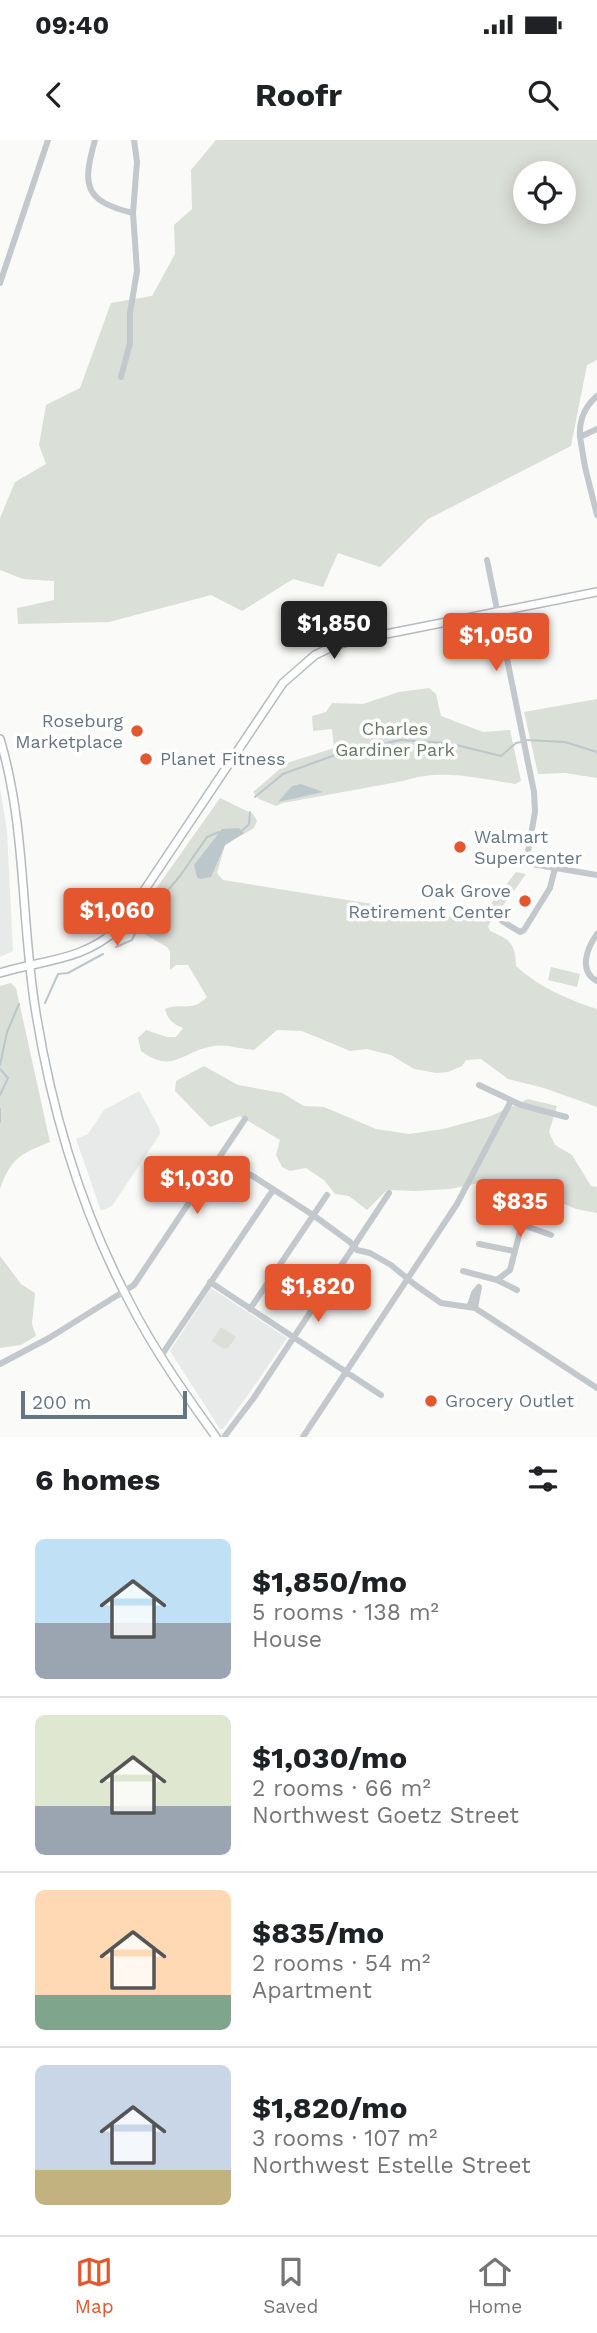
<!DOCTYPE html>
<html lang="en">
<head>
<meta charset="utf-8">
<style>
  :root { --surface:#fff; --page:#f6f6f6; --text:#202124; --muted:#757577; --line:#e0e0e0; --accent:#e4572e }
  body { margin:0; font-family:"Work Sans",sans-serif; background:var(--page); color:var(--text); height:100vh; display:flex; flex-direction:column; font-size:26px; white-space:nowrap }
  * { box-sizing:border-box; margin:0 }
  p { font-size:23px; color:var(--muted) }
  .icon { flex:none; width:38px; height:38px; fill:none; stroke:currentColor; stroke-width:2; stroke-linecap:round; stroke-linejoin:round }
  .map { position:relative; height:1297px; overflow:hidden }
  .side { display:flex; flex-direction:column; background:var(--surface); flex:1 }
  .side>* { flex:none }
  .buttons { position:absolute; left:513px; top:21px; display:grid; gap:14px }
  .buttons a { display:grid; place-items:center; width:63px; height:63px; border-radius:50%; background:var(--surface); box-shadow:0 4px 18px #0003; font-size:35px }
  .scale { position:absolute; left:21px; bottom:18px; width:166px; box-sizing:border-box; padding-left:7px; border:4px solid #657683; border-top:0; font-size:19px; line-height:24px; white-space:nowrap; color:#657683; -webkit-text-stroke:5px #fff; paint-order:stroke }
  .price { position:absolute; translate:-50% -60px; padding:0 16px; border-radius:7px; background:var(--accent); color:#fff; font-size:23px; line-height:46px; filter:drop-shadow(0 2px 4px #0008) }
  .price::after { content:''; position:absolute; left:50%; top:42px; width:21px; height:16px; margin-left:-10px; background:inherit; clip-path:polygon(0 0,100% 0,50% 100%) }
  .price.active { background:#222; color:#fff }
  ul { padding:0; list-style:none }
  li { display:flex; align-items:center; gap:21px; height:175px; padding:0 35px }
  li+li { border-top:2px solid var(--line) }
  li span { display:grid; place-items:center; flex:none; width:196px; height:140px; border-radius:10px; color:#555 }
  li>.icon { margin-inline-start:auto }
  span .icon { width:84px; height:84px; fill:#fffc; stroke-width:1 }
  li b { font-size:30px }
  h2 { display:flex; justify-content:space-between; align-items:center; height:84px; padding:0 35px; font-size:30px }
  .status { display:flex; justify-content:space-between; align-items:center; height:49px; padding:0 35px; background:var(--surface); direction:ltr }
  .status svg { height:19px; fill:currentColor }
  header { display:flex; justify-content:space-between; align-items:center; height:91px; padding:0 35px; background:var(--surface); font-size:32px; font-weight:700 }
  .dock { display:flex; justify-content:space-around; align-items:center; height:98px; border-top:2px solid var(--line); background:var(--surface); font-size:19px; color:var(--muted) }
  .dock a { display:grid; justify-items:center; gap:4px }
  .dock .active { color:var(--accent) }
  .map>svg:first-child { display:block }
  .built { fill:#e8e9e9 }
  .green { fill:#dadfd7; fill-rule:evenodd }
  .water { fill:#bbc7cb }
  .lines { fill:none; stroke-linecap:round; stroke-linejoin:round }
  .stream { stroke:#bbc7cb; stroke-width:2 }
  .major-casing { stroke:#b5babe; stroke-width:10 }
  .minor { stroke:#c3c8cc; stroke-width:6 }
  .major { stroke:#fff; stroke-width:7 }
  .poi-dot { fill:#e4572e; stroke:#fff; stroke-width:2.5 }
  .labels { text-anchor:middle; stroke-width:7; stroke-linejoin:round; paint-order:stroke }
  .poi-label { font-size:18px; fill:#657683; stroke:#fff; text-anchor:start }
  .park-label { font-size:18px; fill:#687a64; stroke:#fff }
</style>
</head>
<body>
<div class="status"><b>09:40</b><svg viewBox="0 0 49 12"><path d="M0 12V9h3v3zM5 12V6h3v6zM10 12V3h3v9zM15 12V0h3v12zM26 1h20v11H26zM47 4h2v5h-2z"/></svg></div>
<header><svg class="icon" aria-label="back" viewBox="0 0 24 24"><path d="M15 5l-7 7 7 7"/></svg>Roofr<svg class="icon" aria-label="search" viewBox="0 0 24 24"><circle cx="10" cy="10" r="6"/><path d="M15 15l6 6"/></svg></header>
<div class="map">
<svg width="597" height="1297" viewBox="0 0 597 1297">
  <rect width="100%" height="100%" fill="#fafaf8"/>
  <path class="built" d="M 0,648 L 7,691 L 13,811 L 0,817 Z
    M 139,951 L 159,987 L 160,994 L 112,1066 L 101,1071 L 76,999 L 88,994 L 104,970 Z
    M 211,1148 L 287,1198 L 250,1252 L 223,1289 L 220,1289 L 170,1211 Z"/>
  <path class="green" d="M 216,0 L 597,0 L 597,220 L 587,225 L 571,306 L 428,379 L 380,427 L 338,413 L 323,447 L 293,439 L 242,471 L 211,455 L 109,482 L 18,484 L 17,468 L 54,460 L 54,441 L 23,439 L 0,430 L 0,378 L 15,342 L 46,324 L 39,305 L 46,265 L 80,248 L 111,163 L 152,156 L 175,114 L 174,85 L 192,69 L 191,30 ZM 525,33 L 564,33 L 564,72 L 525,72 Z
    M 429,548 L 436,554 L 441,576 L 483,592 L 510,590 L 521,641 L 515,644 C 477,638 441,628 403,641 L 283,663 L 276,666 L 259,659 L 253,652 L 287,623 L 334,608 L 332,589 L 313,591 L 312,576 L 326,572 L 332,563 L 363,564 L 399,552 Z
    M 597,559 L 597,638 L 565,633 L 538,634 L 524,572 Z
    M 220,658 L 253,674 L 257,681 L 254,688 L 225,705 L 217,733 L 223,740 L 472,780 L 483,774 L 516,732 L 526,734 L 488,786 L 490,791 C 511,800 515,803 516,826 C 540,848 567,859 597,869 L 597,967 L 544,948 L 508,939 L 481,919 L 466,920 L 462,926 L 448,932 L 436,933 L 414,929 L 391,915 L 367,909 L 350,911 L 302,891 L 277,890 L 254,910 C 241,909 226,904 214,906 C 181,911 174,935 141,911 L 138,898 L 146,890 L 167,897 L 176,897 L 183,888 C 173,884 167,879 165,869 C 183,862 191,873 207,857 L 188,825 L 176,825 L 170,830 L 170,811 L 167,807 L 135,789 L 134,780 Z
    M 551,827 L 580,834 L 577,847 L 548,840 Z
    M 11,843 L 16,848 L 50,1002 C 20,1014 11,1018 0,1049 L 0,846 Z
    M 204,926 L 238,945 L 282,953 L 304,966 L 324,967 L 376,989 L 409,994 L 443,989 L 491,976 L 528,959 L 557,966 L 549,992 L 555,1005 L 572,1015 L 591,1046 L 597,1047 L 597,1073 L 576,1069 L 539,1053 L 507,1050 L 479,1043 L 450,1049 L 416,1051 L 387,1050 L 367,1070 L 349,1056 L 335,1054 L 324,1040 L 306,1028 L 290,1031 L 282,1027 L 276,1015 L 280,1000 L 240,976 L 210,987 L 175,951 L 176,941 Z
    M 0,1116 L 21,1144 L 35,1153 L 32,1184 L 36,1196 L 21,1205 L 0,1208 Z
    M 221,1187 L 236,1197 L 228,1208 L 224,1209 L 212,1201 Z"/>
  <path class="water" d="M 301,644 L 323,652 L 278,662 L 292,646 Z
    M 239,688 L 244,693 L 225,705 L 211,737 L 200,739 L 197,737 L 194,725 L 222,689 Z"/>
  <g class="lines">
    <path class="stream" d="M 526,600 L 565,602 L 597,612
      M 255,657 L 283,634 L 335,615 L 400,600 L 448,603 L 501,616 L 516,603 L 521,602
      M 241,692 L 249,684 L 250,672
      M 116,807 L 132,800 L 140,783 L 180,736 L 207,697 L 219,692
      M 45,863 L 58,834 L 68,833 L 103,814
      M 0,925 L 7,892 L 19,864
      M 0,929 L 8,938 L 0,955
      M 0,969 L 0,982"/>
    <defs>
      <path id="major" d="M 0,599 C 26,686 21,778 35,867 C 51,969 81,1071 130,1163 C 154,1210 185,1254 216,1297
        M 0,833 C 45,819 81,822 119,788 L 283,543 L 315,515 L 336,505 L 361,499 L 597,452"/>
    </defs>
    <use href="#major" class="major-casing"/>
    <path class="minor" d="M 95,0 C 82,46 84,61 133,73
      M 0,143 L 48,0
      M 121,237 L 130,203 L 130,173 L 137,131 L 133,73 L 137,22 L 134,0
      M 597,289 L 580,297 L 585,327 L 597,375
      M 580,297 C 579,281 584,267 597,256
      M 487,420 L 534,652 L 535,672 L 526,723 L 597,735
      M 502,781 L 520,792 L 524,790 L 550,748 L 555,728
      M 597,794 C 587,808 578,831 597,841
      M 479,945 L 521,965 L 566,977
      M 251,1035 L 313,1075 L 350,1102 L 357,1110 L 370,1113 L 391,1125 L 414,1144 L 441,1163 L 475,1168 L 597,1248
      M 498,1076 L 551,1095
      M 479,1104 L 514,1111
      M 463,1131 L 497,1140 L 517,1150
      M 497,1140 L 510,1130 L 522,1084
      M 210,1142 L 381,1255
      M 470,1165 L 474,1153 L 479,1147 L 475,1168
      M 250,1169 L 327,1055
      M 161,1216 L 273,1050
      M 0,1224 L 49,1198 L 134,1145 L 245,979
      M 224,1297 L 253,1259 L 389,1053
      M 303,1297 L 457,1064 L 511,961"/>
    <use href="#major" class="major"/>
  </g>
  <g class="poi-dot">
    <circle cx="137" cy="591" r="7"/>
    <circle cx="146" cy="619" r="7"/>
    <circle cx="460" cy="707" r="7"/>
    <circle cx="525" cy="761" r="7"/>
    <circle cx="431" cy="1261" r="7"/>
  </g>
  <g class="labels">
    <g class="poi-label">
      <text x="123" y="587" text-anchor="end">Roseburg<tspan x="123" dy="21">Marketplace</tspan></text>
      <text x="160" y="625">Planet Fitness</text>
      <text x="474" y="703">Walmart<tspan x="474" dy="21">Supercenter</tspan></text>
      <text x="511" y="757" text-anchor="end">Oak Grove<tspan x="511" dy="21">Retirement Center</tspan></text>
      <text x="445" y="1267">Grocery Outlet</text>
    </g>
    <g class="park-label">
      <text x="395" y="595">Charles<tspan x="395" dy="21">Gardiner Park</tspan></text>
    </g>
  </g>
</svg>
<div class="buttons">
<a><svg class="icon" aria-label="locate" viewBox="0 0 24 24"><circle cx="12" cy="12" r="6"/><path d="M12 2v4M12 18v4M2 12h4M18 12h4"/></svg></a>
</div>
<div class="scale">200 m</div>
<b class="price active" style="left:334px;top:521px">$1,850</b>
<b class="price" style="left:496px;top:533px">$1,050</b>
<b class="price" style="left:117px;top:808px">$1,060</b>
<b class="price" style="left:197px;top:1076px">$1,030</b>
<b class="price" style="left:520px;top:1099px">$835</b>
<b class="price" style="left:318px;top:1184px">$1,820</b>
</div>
<section class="side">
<h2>6 homes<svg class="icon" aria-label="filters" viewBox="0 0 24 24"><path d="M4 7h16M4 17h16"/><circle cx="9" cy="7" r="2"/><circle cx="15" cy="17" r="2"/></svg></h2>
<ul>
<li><span style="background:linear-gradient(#bfe0f5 60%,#9aa5b1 0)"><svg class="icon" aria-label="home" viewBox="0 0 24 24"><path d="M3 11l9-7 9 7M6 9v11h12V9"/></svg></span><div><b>$1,850/mo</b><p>5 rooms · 138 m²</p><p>House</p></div></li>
<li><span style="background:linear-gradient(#dfe7d0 65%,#9aa5b1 0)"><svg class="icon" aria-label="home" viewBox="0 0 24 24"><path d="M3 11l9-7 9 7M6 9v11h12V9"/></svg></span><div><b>$1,030/mo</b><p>2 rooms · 66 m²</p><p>Northwest Goetz Street</p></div></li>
<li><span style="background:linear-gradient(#ffd9b3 75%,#7fa58c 0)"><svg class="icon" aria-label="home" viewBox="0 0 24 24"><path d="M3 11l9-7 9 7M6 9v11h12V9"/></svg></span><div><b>$835/mo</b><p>2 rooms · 54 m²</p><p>Apartment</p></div></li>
<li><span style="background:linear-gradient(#c9d6e8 75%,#c2b280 0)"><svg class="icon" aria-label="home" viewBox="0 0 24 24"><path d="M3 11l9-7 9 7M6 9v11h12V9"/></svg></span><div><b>$1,820/mo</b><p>3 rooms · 107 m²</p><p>Northwest Estelle Street</p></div></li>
</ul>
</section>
<nav class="dock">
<a class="active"><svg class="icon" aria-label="map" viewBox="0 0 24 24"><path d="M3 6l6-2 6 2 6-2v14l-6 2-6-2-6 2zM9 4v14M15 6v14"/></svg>Map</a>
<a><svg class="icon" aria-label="saved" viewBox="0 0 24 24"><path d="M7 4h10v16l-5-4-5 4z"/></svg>Saved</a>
<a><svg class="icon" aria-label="home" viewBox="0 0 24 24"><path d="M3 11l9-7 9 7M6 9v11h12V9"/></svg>Home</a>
</nav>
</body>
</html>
